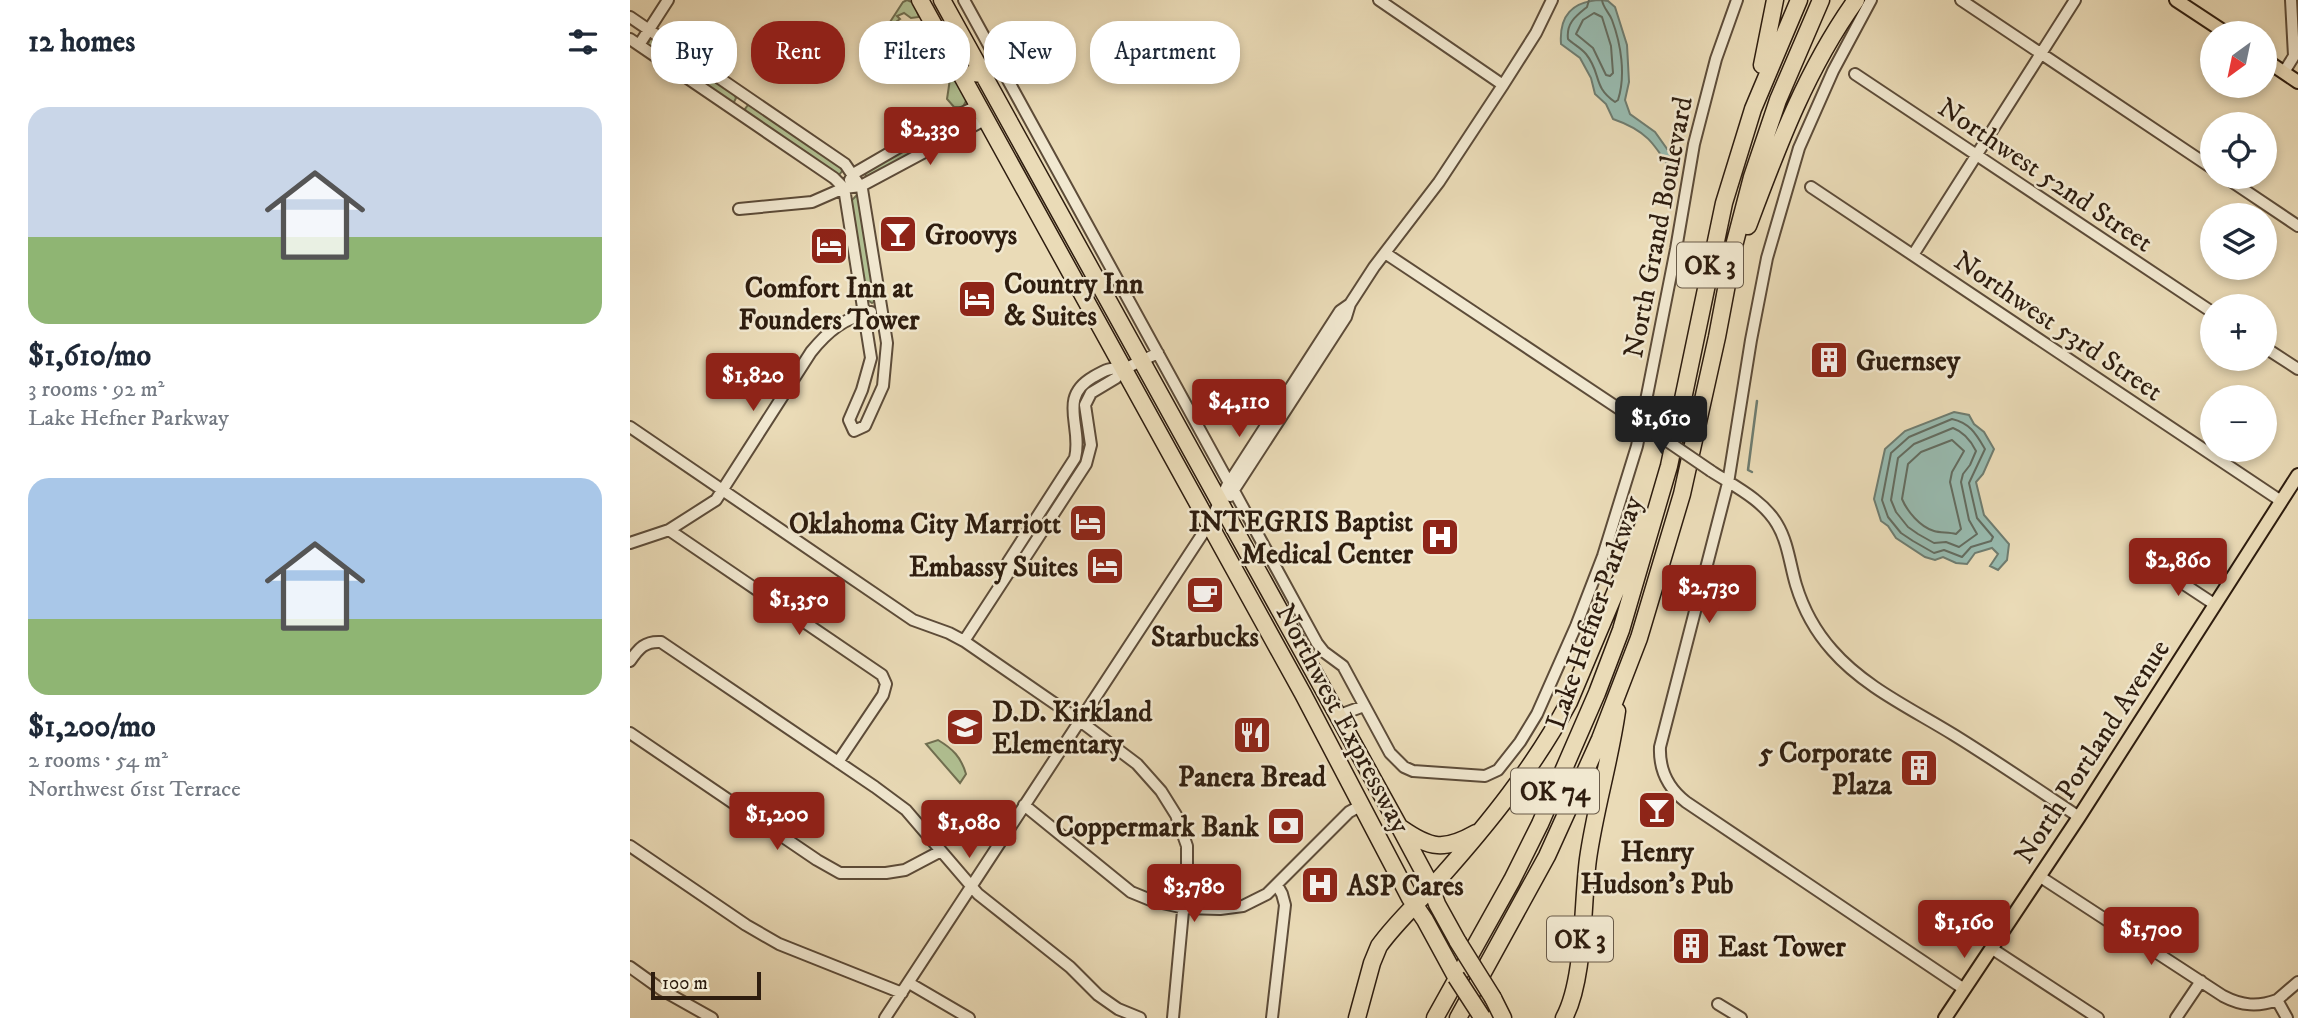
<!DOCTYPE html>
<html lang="en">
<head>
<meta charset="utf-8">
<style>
  :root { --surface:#fff; --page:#f6f6f7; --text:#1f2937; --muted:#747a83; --accent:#8f2418 }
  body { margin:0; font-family:"IM FELL DW Pica",serif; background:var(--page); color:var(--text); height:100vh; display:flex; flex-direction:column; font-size:26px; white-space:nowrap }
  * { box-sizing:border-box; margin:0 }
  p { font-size:23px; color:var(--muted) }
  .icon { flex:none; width:38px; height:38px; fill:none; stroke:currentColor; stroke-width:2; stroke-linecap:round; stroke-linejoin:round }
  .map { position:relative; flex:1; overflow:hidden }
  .sheet { display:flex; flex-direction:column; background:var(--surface); width:630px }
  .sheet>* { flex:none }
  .banner { position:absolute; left:21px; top:21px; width:665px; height:63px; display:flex; gap:14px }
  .needle { width:46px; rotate:213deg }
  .buttons { position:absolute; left:1570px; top:21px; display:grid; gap:14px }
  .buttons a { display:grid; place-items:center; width:77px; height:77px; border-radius:50%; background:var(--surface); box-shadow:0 4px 10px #0003; font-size:35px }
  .scale { position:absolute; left:21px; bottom:18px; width:110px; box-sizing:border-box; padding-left:7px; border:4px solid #2e1d0f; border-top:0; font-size:19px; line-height:24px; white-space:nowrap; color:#2e1d0f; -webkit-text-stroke:5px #f1e8d0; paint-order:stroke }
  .price { position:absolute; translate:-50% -60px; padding:0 16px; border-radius:7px; background:var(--accent); color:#fff; font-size:23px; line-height:46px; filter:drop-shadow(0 2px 4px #0008) }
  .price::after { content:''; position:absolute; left:50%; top:42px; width:21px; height:16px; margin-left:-10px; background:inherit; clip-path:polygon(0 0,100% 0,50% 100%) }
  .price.current { background:#222; color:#fff }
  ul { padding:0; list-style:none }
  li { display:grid; align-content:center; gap:14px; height:371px; padding:0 28px }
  li span { display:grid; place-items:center; height:217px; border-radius:21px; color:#555 }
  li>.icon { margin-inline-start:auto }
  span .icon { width:126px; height:126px; fill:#fffc; stroke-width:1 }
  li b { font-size:30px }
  h2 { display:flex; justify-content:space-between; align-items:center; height:84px; padding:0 28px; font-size:30px }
  .tag { padding:0 24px; border-radius:28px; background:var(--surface); box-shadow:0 4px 10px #0003; font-size:24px; line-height:63px }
  .tag.current { background:var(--accent); color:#fff }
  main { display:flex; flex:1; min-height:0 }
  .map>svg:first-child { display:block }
  .green { fill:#b1c193; stroke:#706f51; stroke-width:2 }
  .water { fill:#98bbb0; stroke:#6e7c70; stroke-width:2 }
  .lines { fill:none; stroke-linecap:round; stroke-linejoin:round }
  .shore { stroke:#636c60; stroke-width:2 }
  .stream { stroke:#6e7c70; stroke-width:2.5 }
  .minor-casing { stroke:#5d4c39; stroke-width:14 }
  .major-casing { stroke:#2e1d0f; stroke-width:16 }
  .highway-casing { stroke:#2e1d0f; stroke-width:19 }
  .minor { stroke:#f1e8d0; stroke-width:10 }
  .major { stroke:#eadbb7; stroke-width:12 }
  .highway { stroke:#eadbb7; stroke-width:16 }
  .minor-bridge-casing { stroke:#5d4c39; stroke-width:14; stroke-linecap:butt }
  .highway-bridge-casing { stroke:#2e1d0f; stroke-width:19; stroke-linecap:butt }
  .minor-bridge { stroke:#f1e8d0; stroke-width:10 }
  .highway-bridge { stroke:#eadbb7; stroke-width:16 }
  .labels { text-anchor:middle; stroke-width:5; stroke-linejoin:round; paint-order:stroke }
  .shield { fill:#f1e8d0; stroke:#685a49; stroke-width:2 }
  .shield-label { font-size:26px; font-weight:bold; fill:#2e1d0f }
  .street-label { font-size:28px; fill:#2e1d0f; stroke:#f1e8d0 }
  .poi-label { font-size:28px; font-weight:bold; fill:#2e1d0f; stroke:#f1e8d0; text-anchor:start }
</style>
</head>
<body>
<main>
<section class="sheet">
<h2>12 homes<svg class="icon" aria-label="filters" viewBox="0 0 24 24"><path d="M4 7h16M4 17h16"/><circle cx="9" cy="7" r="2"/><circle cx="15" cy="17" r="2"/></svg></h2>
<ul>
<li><span style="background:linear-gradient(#c9d6e8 60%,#8fb573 0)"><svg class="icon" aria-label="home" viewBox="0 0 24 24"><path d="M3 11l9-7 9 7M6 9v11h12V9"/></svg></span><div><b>$1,610/mo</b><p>3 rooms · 92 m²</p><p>Lake Hefner Parkway</p></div></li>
<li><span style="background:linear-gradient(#a9c7e8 65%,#8fb573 0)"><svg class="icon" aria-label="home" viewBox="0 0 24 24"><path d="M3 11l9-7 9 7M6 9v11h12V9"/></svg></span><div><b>$1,200/mo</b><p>2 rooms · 54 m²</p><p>Northwest 61st Terrace</p></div></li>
</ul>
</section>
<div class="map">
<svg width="1668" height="1018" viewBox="0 0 1668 1018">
  <rect width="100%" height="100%" fill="#eadbb7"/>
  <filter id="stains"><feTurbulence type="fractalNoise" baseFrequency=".00286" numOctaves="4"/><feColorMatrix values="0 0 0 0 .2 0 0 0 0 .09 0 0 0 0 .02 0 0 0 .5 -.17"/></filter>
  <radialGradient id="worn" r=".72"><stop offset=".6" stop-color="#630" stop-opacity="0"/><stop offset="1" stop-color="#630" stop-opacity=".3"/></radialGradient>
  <path class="green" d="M 277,0 L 284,3 L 289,17 L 281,18 L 274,13 L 267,16 L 270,19 C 261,25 256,30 256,41 L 249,42 L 241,53 L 241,43 L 249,39 L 273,2 Z
    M 297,28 L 318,66 L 311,69 L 291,35 L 293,29 Z
    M 24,38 L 103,92 L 106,98 L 104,102 L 98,102 L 20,48 L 18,44 L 20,39 Z
    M 322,78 L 327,81 L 337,99 L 333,107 L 324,107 L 317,99 L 320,79 Z
    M 118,105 L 122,105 L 210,164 L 213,170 L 209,175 L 204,174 L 117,114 L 115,109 Z
    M 303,131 L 307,131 L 310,137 L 308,140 L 240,176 L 236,176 L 234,172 Z
    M 226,196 L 229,197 L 245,301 L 242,303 L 236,299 L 221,201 Z
    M 308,740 C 323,749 331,757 336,774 L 330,783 L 296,744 Z"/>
  <path class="water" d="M 971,0 L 978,1 L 985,7 L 997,45 L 999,82 L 995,100 L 1000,114 L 1025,132 L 1047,163 L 1044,175 C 1025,145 1018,131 983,119 L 976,104 L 965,94 L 961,78 L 950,58 L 931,44 C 929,16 942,1 971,0 Z
    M 1324,412 L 1339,415 L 1344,424 L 1354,432 L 1364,449 L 1353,474 L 1346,482 L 1354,515 L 1379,544 L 1377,560 L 1368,570 L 1360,566 L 1368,554 L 1362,548 L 1345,553 L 1337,564 L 1326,563 L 1313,557 L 1305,560 L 1295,557 L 1266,538 L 1258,526 L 1251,521 L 1244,499 L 1255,449 L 1275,431 Z"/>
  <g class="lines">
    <path class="shore" d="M 959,0 L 957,7 C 946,16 936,23 938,39 C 943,44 951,48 956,54 C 972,74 962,86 985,102 L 988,100 C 996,75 991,44 982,20 C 979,12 973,8 972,0
      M 964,13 L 972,17 L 981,46 L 983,73 L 980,76 L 976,75 L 963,48 L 946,34 L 953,20 Z
      M 1322,419 C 1340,423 1346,434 1355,449 L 1339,483 L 1347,518 L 1363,537 L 1361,541 L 1341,547 L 1332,557 L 1314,550 L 1304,553 L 1283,541 L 1271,533 L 1258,517 L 1252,500 L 1261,453 L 1279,437 Z
      M 1323,428 C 1334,432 1341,441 1346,451 L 1340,465 L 1333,474 L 1331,482 L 1339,520 L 1347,534 L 1329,547 L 1316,542 L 1304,543 L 1288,534 L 1278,527 L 1266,512 L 1261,500 L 1268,458 L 1284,444 Z
      M 1322,440 L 1334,451 L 1322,472 L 1320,482 L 1331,529 L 1326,534 C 1319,532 1310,533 1304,531 C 1290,527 1277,511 1272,499 L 1278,464 L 1291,452 Z"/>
    <path class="stream" d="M 1122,472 L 1118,470 L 1127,401"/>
    <defs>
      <path id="minor" d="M 334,0 L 599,483
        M 749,0 L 873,85
        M 1241,0 L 1203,71 L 1169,148 L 1137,258 L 1121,340 L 1098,483 L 1030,747 C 1029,770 1038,788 1056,802 L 1334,989
        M 1331,0 L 1582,168
        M 0,17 L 215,164 L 232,189 L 257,343 L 253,386 L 235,426 L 224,431 L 219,420 L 232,390 L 241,358 L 214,188 L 204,178 L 0,39
        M 9,45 L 38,0
        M 1654,72 L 1664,56 L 1661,0
        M 1225,74 L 1582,312
        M 1595,177 L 1668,226
        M 220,180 L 223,174 L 311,123 L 349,105
        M 1181,187 L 1651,501
        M 109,209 L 182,202 L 214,188 L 231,186 L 356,119
        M 755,253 L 1024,432
        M 1283,255 L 1445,0
        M 1634,347 L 1668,369
        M 0,427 L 283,620 L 319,633 L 334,641 L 450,721 L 507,764 L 531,791 L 546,815 L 557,846 L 557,868 L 543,1018
        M 1081,471 C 1104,486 1133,500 1147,524 C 1158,542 1160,565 1166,585 C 1173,608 1186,632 1202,650 C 1234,687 1282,709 1324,735 C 1366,761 1407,789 1449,817
        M 604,491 L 687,643 L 694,652 L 713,666 L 760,753 L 774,767 L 783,771 L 855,776 L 868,770 L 890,742 L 907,714 L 946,626 L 973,556 L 1007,446 L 1046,249 L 1064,144 L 1086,59 L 1107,0
        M 600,496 L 716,317 L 720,304 L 744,267 L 809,182 L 873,85 L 906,33 L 922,0
        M 39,530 L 252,675 L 256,684 L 253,695 L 208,762
        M 0,543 L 39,530 L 86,500 L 181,352 C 198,331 214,318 241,312
        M 1528,567 L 1584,604
        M 379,572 L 378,562 L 445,458 C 453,426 427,398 463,377 C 475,370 480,367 494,369
        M 334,641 L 379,572 L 387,570 L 456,464 L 461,445 L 455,405 L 461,393 L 486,378 L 494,369 L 528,353
        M 0,661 C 9,648 15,641 31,642 L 245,787 L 276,810 L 348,894 L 440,967 L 468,995 L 488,1009 L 510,1018
        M 707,716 L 734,706
        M 0,733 L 187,860 L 210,873 L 256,873 L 275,870 L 311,851
        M 394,805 L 501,892 L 523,901 L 555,908 L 590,909 L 613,906 L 637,894 L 719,812 L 732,805
        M 0,846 L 116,925 L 149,944 L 272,993
        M 1409,876 L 1593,996 C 1612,1006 1628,1007 1647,1000 L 1657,1018
        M 1361,948 L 1468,1018
        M 0,967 L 32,990 L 82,1018
        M 279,983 L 339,1018
        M 1647,1000 L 1668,982
        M 1088,1004 L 1111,1018
        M 255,1018 L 579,524 L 597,486 L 710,311 L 720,304
        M 642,1018 L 655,905 L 652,894 L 647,885
        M 1546,1018 L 1571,981"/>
      <path id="major" d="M 1546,0 L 1596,33
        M 1634,59 L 1668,82
        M 1315,1018 L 1449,817 L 1668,475"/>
      <path id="highway" d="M 290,0 L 673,694 L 780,898 L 795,920 L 826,977
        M 312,0 L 770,828 L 799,882 L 807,904 L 828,942
        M 1132,65 L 1145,0
        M 343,73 L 353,74 L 370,65
        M 1118,226 C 1148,146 1176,70 1226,0
        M 771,828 C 801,849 814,851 846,833
        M 863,998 L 873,1018
        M 727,1018 L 742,963 L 749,946 C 767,921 790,901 810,878 C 859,823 904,767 939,702 L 1017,517
        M 805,1018 L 882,880 L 910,824 L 967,693 L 991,630 L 1039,466 L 1094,203 L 1123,109 L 1169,0
        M 828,1018 L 917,856 L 970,739 L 1009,638 L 1052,494 L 1087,337 L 1105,242 L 1122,177 L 1148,100 L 1191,0
        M 934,1018 C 955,979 952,904 958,859 C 965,809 980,761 987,711"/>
    </defs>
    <use href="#minor" class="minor-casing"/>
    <use href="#major" class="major-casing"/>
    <use href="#highway" class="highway-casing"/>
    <use href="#minor" class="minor"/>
    <use href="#major" class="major"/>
    <use href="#highway" class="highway"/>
    <defs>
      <path id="minor-bridge" d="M 1024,432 L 1081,471"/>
      <path id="highway-bridge" d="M 828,942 L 863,998
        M 826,977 L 852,1017"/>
    </defs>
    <use href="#minor-bridge" class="minor-bridge-casing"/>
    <use href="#highway-bridge" class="highway-bridge-casing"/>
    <use href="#minor-bridge" class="minor-bridge"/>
    <use href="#highway-bridge" class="highway-bridge"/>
  </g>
  <defs>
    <symbol id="bar-square" viewBox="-11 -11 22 22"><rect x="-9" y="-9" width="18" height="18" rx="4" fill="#8f2418" stroke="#f1e8d0"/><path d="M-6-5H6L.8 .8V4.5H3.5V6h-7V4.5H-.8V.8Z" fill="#fff"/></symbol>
    <symbol id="hotel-square" viewBox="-11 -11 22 22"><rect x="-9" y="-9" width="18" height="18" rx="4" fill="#8f2418" stroke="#f1e8d0"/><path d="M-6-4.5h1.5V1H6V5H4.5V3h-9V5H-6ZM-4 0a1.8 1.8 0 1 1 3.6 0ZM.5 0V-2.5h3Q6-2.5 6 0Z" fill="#fff"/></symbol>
    <symbol id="building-square" viewBox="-11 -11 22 22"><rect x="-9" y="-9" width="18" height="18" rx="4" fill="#8f2418" stroke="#f1e8d0"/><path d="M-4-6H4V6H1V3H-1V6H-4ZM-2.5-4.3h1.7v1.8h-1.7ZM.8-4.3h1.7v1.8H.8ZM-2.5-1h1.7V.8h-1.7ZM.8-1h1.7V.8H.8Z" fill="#fff"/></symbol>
    <symbol id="hospital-square" viewBox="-11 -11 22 22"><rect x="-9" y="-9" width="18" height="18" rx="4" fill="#8f2418" stroke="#f1e8d0"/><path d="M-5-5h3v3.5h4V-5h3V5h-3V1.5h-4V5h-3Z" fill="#fff"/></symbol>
    <symbol id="cafe-square" viewBox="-11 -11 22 22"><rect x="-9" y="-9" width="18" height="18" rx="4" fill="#8f2418" stroke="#f1e8d0"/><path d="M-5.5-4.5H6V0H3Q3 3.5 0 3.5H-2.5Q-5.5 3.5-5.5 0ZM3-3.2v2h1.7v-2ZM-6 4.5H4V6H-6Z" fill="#fff"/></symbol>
    <symbol id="school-square" viewBox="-11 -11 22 22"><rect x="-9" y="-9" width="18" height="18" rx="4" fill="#8f2418" stroke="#f1e8d0"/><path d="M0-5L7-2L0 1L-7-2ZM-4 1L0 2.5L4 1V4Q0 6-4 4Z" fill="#fff"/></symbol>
    <symbol id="restaurant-square" viewBox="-11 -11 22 22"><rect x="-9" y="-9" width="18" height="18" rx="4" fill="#8f2418" stroke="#f1e8d0"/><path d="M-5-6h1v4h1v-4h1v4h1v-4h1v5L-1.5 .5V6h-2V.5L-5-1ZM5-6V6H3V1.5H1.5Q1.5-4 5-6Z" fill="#fff"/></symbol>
    <symbol id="bank-square" viewBox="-11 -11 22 22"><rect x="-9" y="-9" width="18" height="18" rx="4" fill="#8f2418" stroke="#f1e8d0"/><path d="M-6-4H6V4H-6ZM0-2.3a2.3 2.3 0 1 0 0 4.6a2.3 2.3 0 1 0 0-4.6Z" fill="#fff"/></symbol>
  </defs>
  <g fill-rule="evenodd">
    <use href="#bar-square" x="246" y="212" width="44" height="44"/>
    <use href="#hotel-square" x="177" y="224" width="44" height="44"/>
    <use href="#hotel-square" x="325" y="277" width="44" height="44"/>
    <use href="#building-square" x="1177" y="338" width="44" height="44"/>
    <use href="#hotel-square" x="436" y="501" width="44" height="44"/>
    <use href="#hospital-square" x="788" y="515" width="44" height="44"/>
    <use href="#hotel-square" x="453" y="544" width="44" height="44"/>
    <use href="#cafe-square" x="553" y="573" width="44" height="44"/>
    <use href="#school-square" x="313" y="705" width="44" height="44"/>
    <use href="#restaurant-square" x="600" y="713" width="44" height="44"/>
    <use href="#building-square" x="1267" y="746" width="44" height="44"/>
    <use href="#bar-square" x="1005" y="788" width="44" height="44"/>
    <use href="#bank-square" x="634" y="804" width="44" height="44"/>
    <use href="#hospital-square" x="668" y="863" width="44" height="44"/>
    <use href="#building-square" x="1039" y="924" width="44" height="44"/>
  </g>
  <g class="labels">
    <g class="shield">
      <rect x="1047" y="242.5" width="66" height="45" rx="5"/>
      <rect x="881" y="768.5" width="88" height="45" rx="5"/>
      <rect x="917" y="916.5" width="66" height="45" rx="5"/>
    </g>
    <g class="shield-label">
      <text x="1080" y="274">OK 3</text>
      <text x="925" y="800">OK 74</text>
      <text x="950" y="948">OK 3</text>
    </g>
    <g class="street-label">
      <text transform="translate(1416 174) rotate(34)" y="10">Northwest 52nd Street</text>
      <text transform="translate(1027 227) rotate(-79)" y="10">North Grand Boulevard</text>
      <text transform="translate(1429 325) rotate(34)" y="10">Northwest 53rd Street</text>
      <text transform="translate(963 612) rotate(-71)" y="10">Lake Hefner Parkway</text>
      <text transform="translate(714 718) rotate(62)" y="10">Northwest Expressway</text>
      <text transform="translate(1461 751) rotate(-57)" y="10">North Portland Avenue</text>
    </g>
    <g class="poi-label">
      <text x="295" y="244">Groovys</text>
      <text x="374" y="293">Country Inn<tspan x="374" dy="32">&amp; Suites</tspan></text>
      <text x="199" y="297" text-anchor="middle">Comfort Inn at<tspan x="199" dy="32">Founders Tower</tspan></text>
      <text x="1226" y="370">Guernsey</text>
      <text x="783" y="531" text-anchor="end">INTEGRIS Baptist<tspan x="783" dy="32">Medical Center</tspan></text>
      <text x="431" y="533" text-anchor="end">Oklahoma City Marriott</text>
      <text x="448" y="576" text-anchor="end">Embassy Suites</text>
      <text x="575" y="646" text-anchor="middle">Starbucks</text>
      <text x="362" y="721">D.D. Kirkland<tspan x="362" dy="32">Elementary</tspan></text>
      <text x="1262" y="762" text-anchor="end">5 Corporate<tspan x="1262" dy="32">Plaza</tspan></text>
      <text x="622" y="786" text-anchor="middle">Panera Bread</text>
      <text x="629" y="836" text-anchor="end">Coppermark Bank</text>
      <text x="1027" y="861" text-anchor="middle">Henry<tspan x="1027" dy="32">Hudson's Pub</tspan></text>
      <text x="717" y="895">ASP Cares</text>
      <text x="1088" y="956">East Tower</text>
    </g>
  </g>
  <rect width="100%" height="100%" filter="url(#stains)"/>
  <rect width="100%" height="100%" fill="url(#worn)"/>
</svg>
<div class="buttons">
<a><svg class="needle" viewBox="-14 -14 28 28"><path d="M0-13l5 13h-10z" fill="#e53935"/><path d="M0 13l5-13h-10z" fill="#747a83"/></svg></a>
<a><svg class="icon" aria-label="locate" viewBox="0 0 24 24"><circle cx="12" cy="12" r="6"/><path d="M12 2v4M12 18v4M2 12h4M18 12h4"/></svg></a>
<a><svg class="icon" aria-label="layers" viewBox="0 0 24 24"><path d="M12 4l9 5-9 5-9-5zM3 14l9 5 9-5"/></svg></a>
<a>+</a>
<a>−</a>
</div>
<div class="scale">100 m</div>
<b class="price" style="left:300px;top:167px">$2,330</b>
<b class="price" style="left:123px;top:413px">$1,820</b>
<b class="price" style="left:609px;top:439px">$4,110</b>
<b class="price current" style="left:1031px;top:456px">$1,610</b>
<b class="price" style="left:1548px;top:598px">$2,860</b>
<b class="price" style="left:1079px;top:625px">$2,730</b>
<b class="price" style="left:169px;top:637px">$1,350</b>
<b class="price" style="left:147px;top:852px">$1,200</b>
<b class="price" style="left:339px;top:860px">$1,080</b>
<b class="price" style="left:564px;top:924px">$3,780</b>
<b class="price" style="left:1334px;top:960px">$1,160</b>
<b class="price" style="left:1521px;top:967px">$1,700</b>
<div class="banner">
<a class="tag">Buy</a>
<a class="tag current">Rent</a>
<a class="tag">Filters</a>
<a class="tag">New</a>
<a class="tag">Apartment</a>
</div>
</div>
</main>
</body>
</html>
